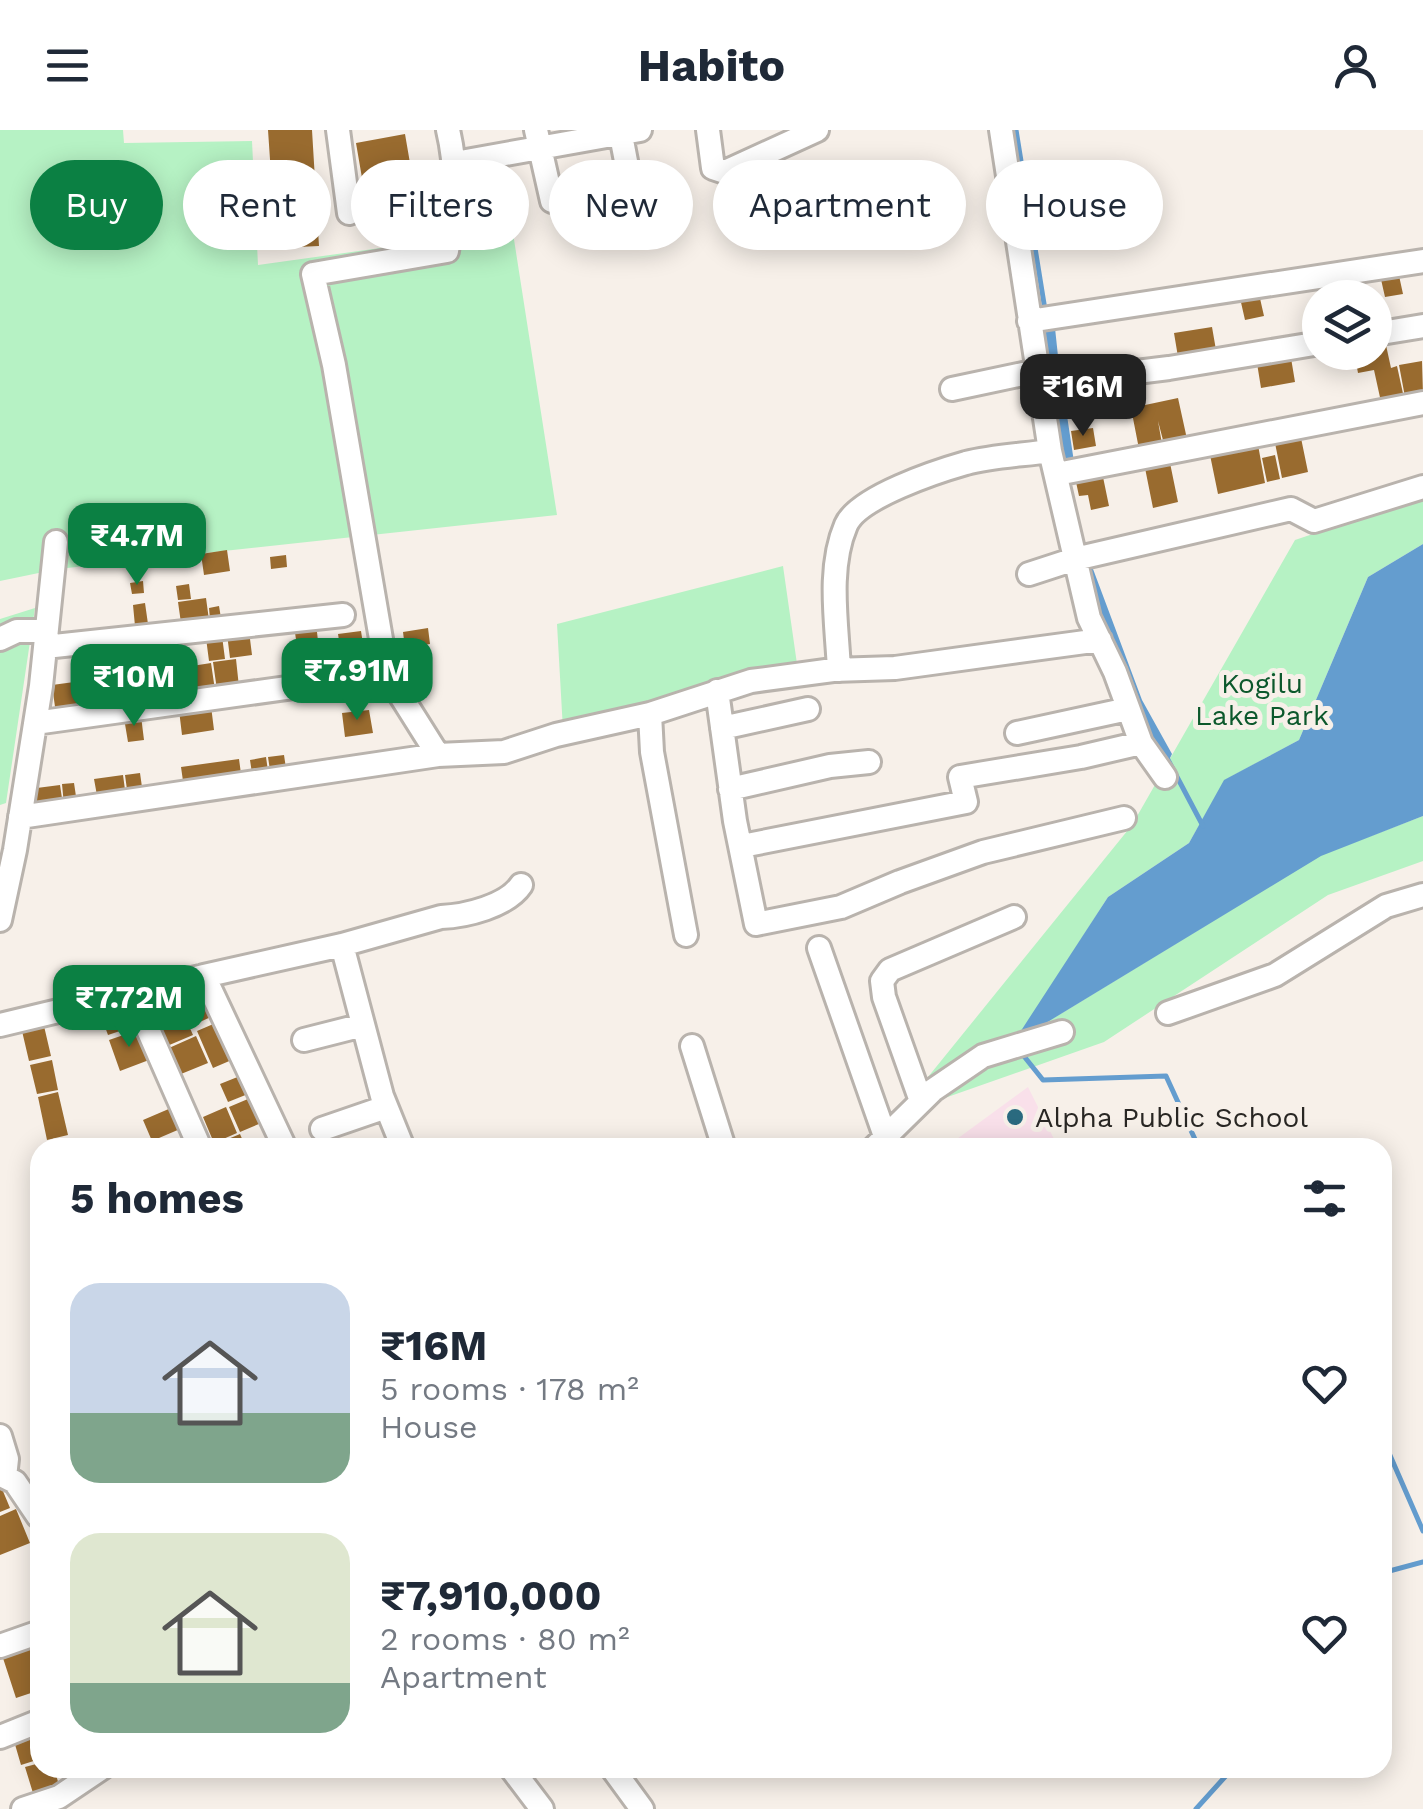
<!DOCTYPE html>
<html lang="en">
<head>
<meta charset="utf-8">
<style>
  :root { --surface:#fff; --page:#f6f6f7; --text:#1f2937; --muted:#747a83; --accent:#0b8043 }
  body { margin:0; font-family:"Work Sans",sans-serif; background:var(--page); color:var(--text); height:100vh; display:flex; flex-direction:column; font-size:38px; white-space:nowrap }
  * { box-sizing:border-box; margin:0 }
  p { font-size:32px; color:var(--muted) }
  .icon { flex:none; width:55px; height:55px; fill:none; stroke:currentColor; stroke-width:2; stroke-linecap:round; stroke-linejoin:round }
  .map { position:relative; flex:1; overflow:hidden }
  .drawer { position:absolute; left:30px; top:1008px; width:1362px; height:640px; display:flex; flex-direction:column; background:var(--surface); border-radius:30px; box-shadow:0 5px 25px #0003 }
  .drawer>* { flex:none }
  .guide { position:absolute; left:30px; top:30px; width:1365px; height:90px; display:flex; gap:20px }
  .tools { position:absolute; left:1302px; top:150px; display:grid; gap:20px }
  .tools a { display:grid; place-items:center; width:90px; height:90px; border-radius:50%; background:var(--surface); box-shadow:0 5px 25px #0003; font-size:50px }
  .price { position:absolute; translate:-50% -85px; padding:0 22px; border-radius:20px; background:var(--accent); color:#fff; font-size:32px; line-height:65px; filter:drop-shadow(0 2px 5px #0008) }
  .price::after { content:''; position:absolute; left:50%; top:60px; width:30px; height:22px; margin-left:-15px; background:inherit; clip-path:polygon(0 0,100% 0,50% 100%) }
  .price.active { background:#222; color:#fff }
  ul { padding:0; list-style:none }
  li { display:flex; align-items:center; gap:30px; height:250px; padding:0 40px }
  li span { display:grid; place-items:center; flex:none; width:280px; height:200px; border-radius:30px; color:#555 }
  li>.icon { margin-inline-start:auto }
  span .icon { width:120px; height:120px; fill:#fffc; stroke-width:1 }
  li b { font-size:42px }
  h2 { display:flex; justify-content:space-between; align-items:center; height:120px; padding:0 40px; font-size:42px }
  .tag { padding:0 35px; border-radius:45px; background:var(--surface); box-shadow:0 5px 25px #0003; font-size:35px; line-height:90px }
  .tag.active { background:var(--accent); color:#fff }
  header { display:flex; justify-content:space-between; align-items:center; height:130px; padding:0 40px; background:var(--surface); font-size:45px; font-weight:700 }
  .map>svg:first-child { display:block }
  .education { fill:#f9e0ea }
  .green { fill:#b6f2c4 }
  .water { fill:#649dcf }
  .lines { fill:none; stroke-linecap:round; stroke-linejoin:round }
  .stream { stroke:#649dcf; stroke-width:5 }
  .building { fill:#996b2f }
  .minor-casing { stroke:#b9b3ad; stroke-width:28 }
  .minor { stroke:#fff; stroke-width:22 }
  .poi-dot { fill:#2a6a7f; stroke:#f7f0e9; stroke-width:4 }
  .labels { text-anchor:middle; stroke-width:10; stroke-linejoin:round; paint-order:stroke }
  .park-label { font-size:28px; fill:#0c582c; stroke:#f7f0e9 }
  .poi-label { font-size:28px; fill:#292724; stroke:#f7f0e9; text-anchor:start }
</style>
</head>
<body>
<header><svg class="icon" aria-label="menu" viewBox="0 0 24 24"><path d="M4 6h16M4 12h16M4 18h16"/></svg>Habito<svg class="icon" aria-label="person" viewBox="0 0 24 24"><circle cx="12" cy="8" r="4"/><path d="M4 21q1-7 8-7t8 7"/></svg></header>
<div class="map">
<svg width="1423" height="1679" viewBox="0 0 1423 1679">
  <rect width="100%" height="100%" fill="#f7f0e9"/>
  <path class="education" d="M 1028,957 L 1058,1017 L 946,1017 Z"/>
  <path class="green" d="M 0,0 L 123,0 L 124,13 L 252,11 L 258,135 L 438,110 L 513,103 L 557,385 L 58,439 L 0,451 Z
    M 1423,367 L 1423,414 L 1368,447 L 1299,610 L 1225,650 L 1189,713 L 1108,767 L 1016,911 L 1321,725 L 1423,686 L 1423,731 L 1328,765 L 1104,912 L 939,970 L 928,947 L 1132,695 L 1295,410 Z
    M 783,436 L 797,534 L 563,600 L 557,494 Z
    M 35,478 L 6,673 L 0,675 L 0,489 Z"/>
  <path class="water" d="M 1055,198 L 1060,245 L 1051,247 L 1045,199 Z
    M 1063,259 L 1074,332 L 1063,333 L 1052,260 Z
    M 1423,414 L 1423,686 L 1321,726 L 1013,913 L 1108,767 L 1189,713 L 1224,650 L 1299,610 L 1368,447 Z
    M 1090,431 L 1142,570 L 1172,624 L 1166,636 L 1142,593 L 1080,434 Z"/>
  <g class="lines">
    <path class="stream" d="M 1016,0 L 1045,180
      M 1166,626 L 1203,696
      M 1019,920 L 1043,950 L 1166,946 L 1199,1018
      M 1382,1307 L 1423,1401
      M 1382,1443 L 1423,1432
      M 1196,1679 L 1233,1638"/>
  </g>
  <path class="building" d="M 268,0 L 312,0 L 319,116 L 276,118 Z
    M 405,4 L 422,103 L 373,112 L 356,13 Z
    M 1398,141 L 1403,164 L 1385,167 L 1380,145 Z
    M 1259,164 L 1264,186 L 1245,190 L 1240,168 Z
    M 1320,178 L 1320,204 L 1315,205 L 1310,181 Z
    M 1212,197 L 1216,220 L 1178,227 L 1174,203 Z
    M 1384,206 L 1391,238 L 1397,236 L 1404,268 L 1381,272 L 1374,240 L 1358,243 L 1354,222 L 1375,222 L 1375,208 Z
    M 1290,222 L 1295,252 L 1261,258 L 1256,227 Z
    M 1422,231 L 1423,264 L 1405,267 L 1399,235 Z
    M 1178,268 L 1187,309 L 1164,314 L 1158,291 L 1162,314 L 1139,319 L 1131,278 Z
    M 1093,298 L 1096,316 L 1074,320 L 1071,301 Z
    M 1301,308 L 1308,342 L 1282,348 L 1275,313 Z
    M 1258,315 L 1265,353 L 1218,364 L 1210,325 Z
    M 1275,325 L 1280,349 L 1267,352 L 1262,328 Z
    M 1170,333 L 1178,372 L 1153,378 L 1145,338 Z
    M 1103,347 L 1109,376 L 1091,380 L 1088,365 L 1079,366 L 1076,352 Z
    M 227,420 L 230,441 L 204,445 L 201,424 Z
    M 286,425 L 287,437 L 271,439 L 270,427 Z
    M 143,451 L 144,463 L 132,464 L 130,453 Z
    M 189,454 L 191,469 L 178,470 L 176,456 Z
    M 206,468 L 209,490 L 181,493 L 178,472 Z
    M 145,473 L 148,494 L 135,496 L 133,475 Z
    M 219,476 L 221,488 L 210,489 L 209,478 Z
    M 316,493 L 319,520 L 298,523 L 294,496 Z
    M 428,498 L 430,514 L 405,518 L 403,502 Z
    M 249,501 L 252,525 L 230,528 L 227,504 Z
    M 361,501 L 363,514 L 340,517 L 338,504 Z
    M 222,506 L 225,529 L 209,531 L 206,508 Z
    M 183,507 L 186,535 L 141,541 L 138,514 Z
    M 319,521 L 323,550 L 301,554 L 297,524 Z
    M 236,529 L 239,557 L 217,560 L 213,532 Z
    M 211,533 L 215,560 L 146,570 L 142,543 L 190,537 L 194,551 L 192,536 Z
    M 141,544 L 145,570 L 122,573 L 118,547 Z
    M 89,550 L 93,579 L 56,584 L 52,555 Z
    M 211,576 L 214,600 L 182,605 L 179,580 Z
    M 369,580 L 373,603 L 345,607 L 342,583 Z
    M 141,586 L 144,610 L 128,612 L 124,588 Z
    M 284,625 L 287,645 L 271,647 L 268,627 Z
    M 266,627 L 269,648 L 253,650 L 250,630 Z
    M 239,629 L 242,651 L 184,658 L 181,637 Z
    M 140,643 L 143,664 L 128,667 L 125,645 Z
    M 123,645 L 126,667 L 98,671 L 94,649 Z
    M 74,653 L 77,673 L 64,675 L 62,654 Z
    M 60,655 L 63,675 L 32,679 L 29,659 Z
    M 203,863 L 213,886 L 191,896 L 181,872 Z
    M 128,876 L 135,896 L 108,905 L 101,886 Z
    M 181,878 L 193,905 L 167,916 L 155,889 Z
    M 218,892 L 234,929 L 213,938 L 197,901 Z
    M 44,896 L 51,926 L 29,931 L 22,901 Z
    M 138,900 L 149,930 L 120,941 L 109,910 Z
    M 196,906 L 208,933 L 181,944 L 169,918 Z
    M 52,930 L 58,960 L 37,964 L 30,935 Z
    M 245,944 L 253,962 L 228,972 L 220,954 Z
    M 58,962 L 68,1005 L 47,1010 L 38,967 Z
    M 255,966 L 266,991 L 240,1002 L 229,977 Z
    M 226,977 L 237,1003 L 214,1013 L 203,987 Z
    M 171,978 L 180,999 L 152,1011 L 143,990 Z
    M 240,1004 L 246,1018 L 209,1018 L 209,1017 Z
    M 0,1354 L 10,1378 L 0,1382 Z
    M 16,1379 L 30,1413 L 0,1425 L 0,1386 Z
    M 40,1511 L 40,1539 L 39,1539 L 31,1514 Z
    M 28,1513 L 40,1549 L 40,1560 L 16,1568 L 1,1522 Z
    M 40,1562 L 40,1590 L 39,1590 L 31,1565 Z
    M 35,1604 L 40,1629 L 21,1635 L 14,1611 Z
    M 40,1633 L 40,1638 L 54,1638 L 59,1655 L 33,1663 L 25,1637 Z"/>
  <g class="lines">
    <defs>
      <path id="minor" d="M 338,0 L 349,83
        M 536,0 L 552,71
        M 620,0 L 630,52
        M 708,0 L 713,38 L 725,42 L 817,0
        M 1001,0 L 1050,321 L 1089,488 L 1115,542 L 1141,613 L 1165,647
        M 455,33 L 640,0
        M 1029,191 L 1423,131
        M 1375,204 L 1423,196
        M 1039,254 L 1169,238 L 1320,213
        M 952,259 L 1037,241
        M 1057,344 L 1423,273
        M 1029,444 L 1075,429 L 1291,379 L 1314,391 L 1423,357
        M 0,509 L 17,501 L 45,501
        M 45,517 L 343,485
        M 839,540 C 837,494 827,439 846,395 C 858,367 938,341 966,333 C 993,326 1023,325 1050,321
        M 717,561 L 735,691 L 756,794 L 841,777 L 900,752 L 983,722 L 1124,688
        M 650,584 L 652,622 L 686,805
        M 35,593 L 387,544
        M 722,598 L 808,579
        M 1017,603 L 1128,579
        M 438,625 L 387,544 L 334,235 L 313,144 L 447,121 C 455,79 458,42 448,0
        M 730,659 L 830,636 L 869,632
        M 20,687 L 438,625 L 504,622 L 556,605 L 650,584 L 751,551 L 833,540 L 895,538 L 1100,510
        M 742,716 L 966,672 L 960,647 L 1081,627 L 1141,613
        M 0,790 L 15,720 L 41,556 L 56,412
        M 342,815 L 382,966 L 403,1018
        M 819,818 L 885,1006
        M 204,846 L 342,815 L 441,787 C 466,786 507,776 521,755
        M 132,863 L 200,1018
        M 1168,883 L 1275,845 L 1386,776 L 1423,765
        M 0,895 L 204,846 L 285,1018
        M 304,910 L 363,895
        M 692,916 L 724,1018
        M 921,971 L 884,867 L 882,851 L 890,840 L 1014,787
        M 322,999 L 386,977
        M 874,1018 L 933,960 L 983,926 L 1062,902
        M 0,1306 L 7,1329 L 5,1347
        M 5,1347 L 15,1352 L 38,1386
        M 0,1516 L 40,1502
        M 0,1607 L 40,1591
        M 511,1638 L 542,1679
        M 612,1638 L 642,1679
        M 23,1679 L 59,1667 L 102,1638"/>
    </defs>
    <use href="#minor" class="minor-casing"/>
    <use href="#minor" class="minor"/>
  </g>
  <circle class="poi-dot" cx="1015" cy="987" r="10"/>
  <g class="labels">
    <g class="park-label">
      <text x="1262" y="563">Kogilu<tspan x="1262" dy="32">Lake Park</tspan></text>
    </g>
    <g class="poi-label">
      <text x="1035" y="997">Alpha Public School</text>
    </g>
  </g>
</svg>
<div class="tools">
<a><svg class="icon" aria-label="layers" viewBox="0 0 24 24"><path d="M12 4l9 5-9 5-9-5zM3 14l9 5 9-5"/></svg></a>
</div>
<b class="price active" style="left:1083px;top:309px">₹16M</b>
<b class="price" style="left:137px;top:458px">₹4.7M</b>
<b class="price" style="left:357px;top:593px">₹7.91M</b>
<b class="price" style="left:134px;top:599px">₹10M</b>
<b class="price" style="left:129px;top:920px">₹7.72M</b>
<div class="guide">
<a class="tag active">Buy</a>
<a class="tag">Rent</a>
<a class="tag">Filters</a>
<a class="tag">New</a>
<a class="tag">Apartment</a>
<a class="tag">House</a>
</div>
<section class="drawer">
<h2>5 homes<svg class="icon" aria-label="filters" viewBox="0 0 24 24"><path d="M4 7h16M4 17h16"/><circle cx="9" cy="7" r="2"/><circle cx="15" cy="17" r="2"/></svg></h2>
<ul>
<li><span style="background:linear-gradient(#c9d6e8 65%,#7fa58c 0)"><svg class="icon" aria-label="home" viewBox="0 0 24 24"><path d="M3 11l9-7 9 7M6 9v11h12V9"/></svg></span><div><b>₹16M</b><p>5 rooms · 178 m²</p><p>House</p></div><svg class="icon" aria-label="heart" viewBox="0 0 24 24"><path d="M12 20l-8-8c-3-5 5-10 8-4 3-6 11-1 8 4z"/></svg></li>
<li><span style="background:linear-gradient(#dfe7d0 75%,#7fa58c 0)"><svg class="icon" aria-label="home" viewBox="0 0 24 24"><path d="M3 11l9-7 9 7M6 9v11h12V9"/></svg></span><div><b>₹7,910,000</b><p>2 rooms · 80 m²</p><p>Apartment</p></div><svg class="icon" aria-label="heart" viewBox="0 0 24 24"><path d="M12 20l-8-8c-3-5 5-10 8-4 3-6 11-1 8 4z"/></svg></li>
</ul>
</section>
</div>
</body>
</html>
